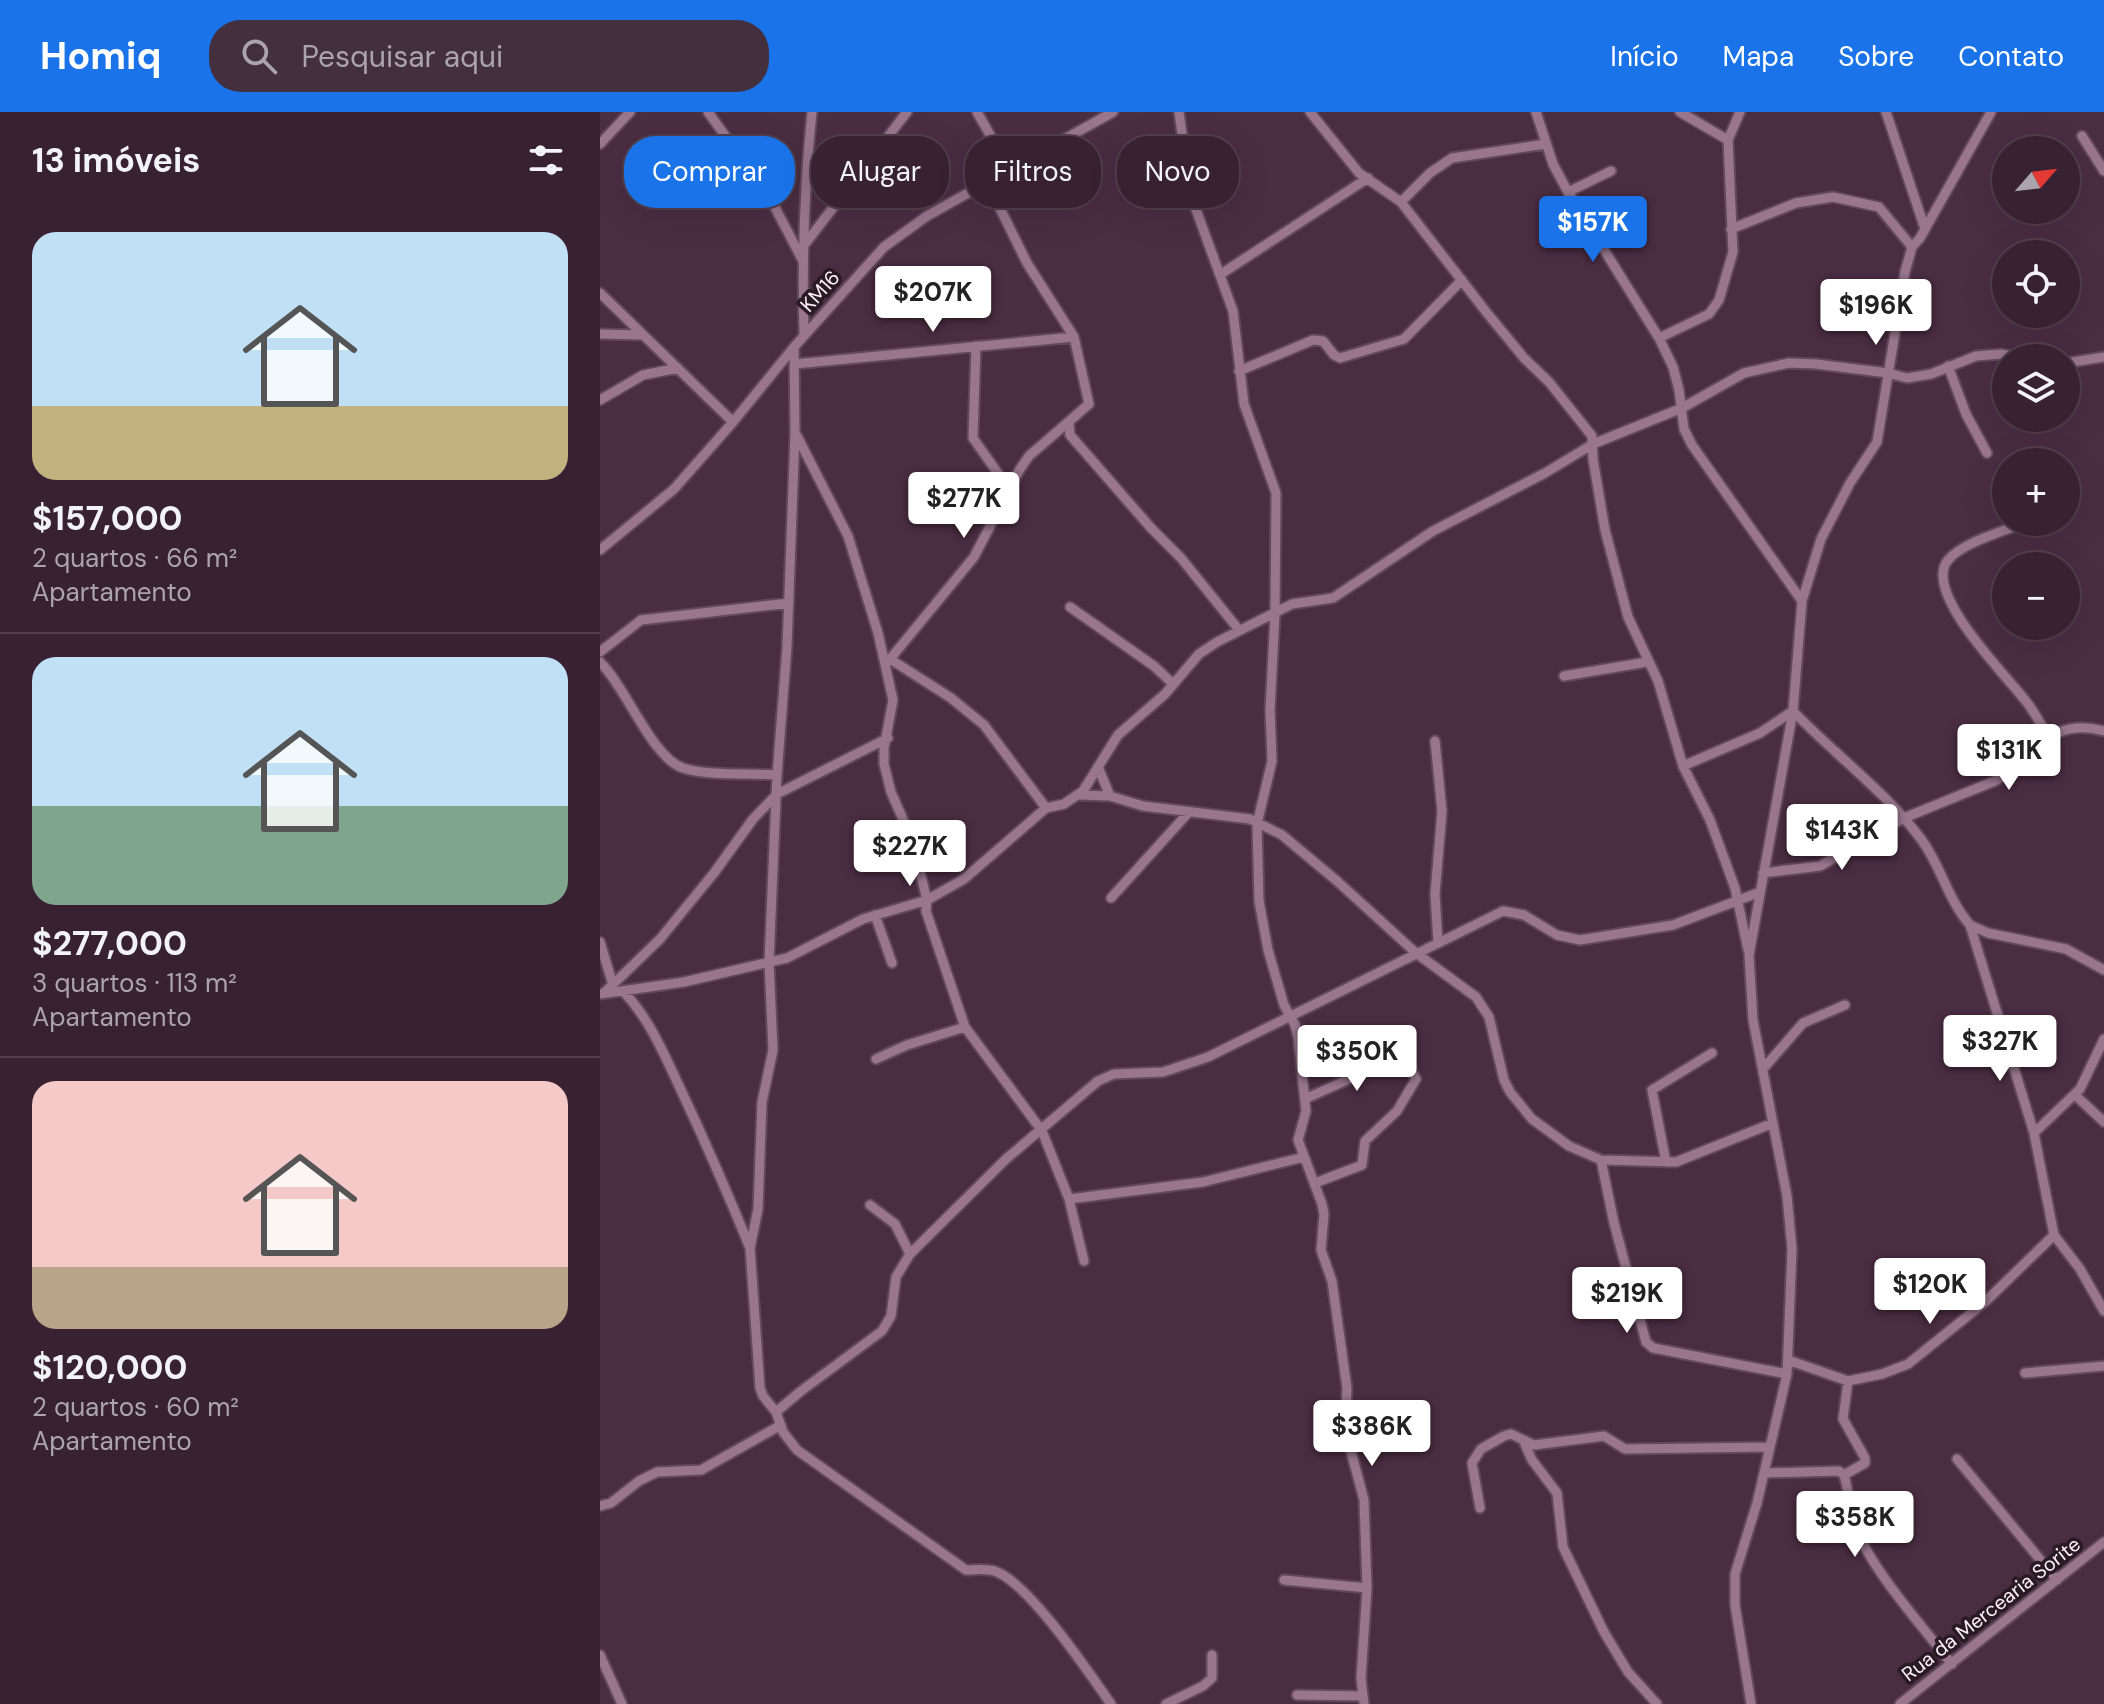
<!DOCTYPE html>
<html lang="pt">
<head>
<meta charset="utf-8">
<style>
  :root { --surface:#382232; --page:#432f3e; --text:#f1f3f6; --muted:#aba4ac; --line:#523f4d; --accent:#1a73e8 }
  body { margin:0; font-family:"DM Sans",sans-serif; background:var(--page); color:var(--text); height:100vh; display:flex; flex-direction:column; font-size:30px; white-space:nowrap }
  * { box-sizing:border-box; margin:0 }
  p { font-size:26px; color:var(--muted) }
  .icon { flex:none; width:44px; height:44px; fill:none; stroke:currentColor; stroke-width:2; stroke-linecap:round; stroke-linejoin:round }
  .map { position:relative; flex:1; overflow:hidden }
  .drawer { display:flex; flex-direction:column; background:var(--surface); width:600px }
  .drawer>* { flex:none }
  .hud { position:absolute; left:24px; top:24px; width:760px; height:72px; display:flex; gap:16px }
  .needle { width:52px; rotate:62deg }
  .buttons { position:absolute; left:1392px; top:24px; display:grid; gap:16px }
  .buttons a { display:grid; place-items:center; width:88px; height:88px; border-radius:50%; background:var(--surface); box-shadow:0 8px 32px #0002,0 0 0 2px var(--line); font-size:40px }
  .price { position:absolute; translate:-50% -68px; padding:0 18px; border-radius:8px; background:#fff; color:#222; font-size:26px; line-height:52px; filter:drop-shadow(0 2px 4px #0008) }
  .price::after { content:''; position:absolute; left:50%; top:48px; width:24px; height:18px; margin-left:-12px; background:inherit; clip-path:polygon(0 0,100% 0,50% 100%) }
  .price.active { background:var(--accent); color:#fff }
  ul { padding:0; list-style:none }
  li { display:grid; align-content:center; gap:16px; height:424px; padding:0 32px }
  li+li { border-top:2px solid var(--line) }
  li span { display:grid; place-items:center; height:248px; border-radius:24px; color:#555 }
  li>.icon { margin-inline-start:auto }
  span .icon { width:144px; height:144px; fill:#fffc; stroke-width:1 }
  li b { font-size:34px }
  h2 { display:flex; justify-content:space-between; align-items:center; height:96px; padding:0 32px; font-size:34px }
  .pill { padding:0 28px; border-radius:32px; background:var(--surface); box-shadow:0 8px 32px #0002,0 0 0 2px var(--line); font-size:28px; line-height:72px }
  .pill.active { background:var(--accent); color:#fff }
  header { display:flex; align-items:center; gap:48px; box-sizing:border-box; height:112px; padding:0 40px; background:var(--accent); color:#fff }
  header strong { font-size:38px }
  nav { display:flex; gap:44px; margin-inline-start:auto; font-size:28px }
  .search { width:560px; height:72px; background:var(--page); display:flex; align-items:center; gap:20px; box-sizing:border-box; padding:0 28px; border-radius:32px; color:var(--muted); font-size:30px }
  main { display:flex; flex:1; min-height:0 }
  .map>svg:first-child { display:block }
  .lines { fill:none; stroke-linecap:round; stroke-linejoin:round }
  .minor-casing { stroke:#62495a; stroke-width:13 }
  .minor { stroke:#99768e; stroke-width:9 }
  .labels { text-anchor:middle; stroke-width:7; stroke-linejoin:round; paint-order:stroke }
  .street-label { font-size:20px; fill:#ffeff9; stroke:#281b24 }
</style>
</head>
<body>
<header>
<strong>Homiq</strong>
<div class="search"><svg class="icon" aria-label="search" viewBox="0 0 24 24"><circle cx="10" cy="10" r="6"/><path d="M15 15l6 6"/></svg>Pesquisar aqui</div>
<nav><a>Início</a><a>Mapa</a><a>Sobre</a><a>Contato</a></nav>
</header>
<main>
<section class="drawer">
<h2>13 imóveis<svg class="icon" aria-label="filters" viewBox="0 0 24 24"><path d="M4 7h16M4 17h16"/><circle cx="9" cy="7" r="2"/><circle cx="15" cy="17" r="2"/></svg></h2>
<ul>
<li><span style="background:linear-gradient(#bfe0f5 70%,#c2b280 0)"><svg class="icon" aria-label="home" viewBox="0 0 24 24"><path d="M3 11l9-7 9 7M6 9v11h12V9"/></svg></span><div><b>$157,000</b><p>2 quartos · 66 m²</p><p>Apartamento</p></div></li>
<li><span style="background:linear-gradient(#bfe0f5 60%,#7fa58c 0)"><svg class="icon" aria-label="home" viewBox="0 0 24 24"><path d="M3 11l9-7 9 7M6 9v11h12V9"/></svg></span><div><b>$277,000</b><p>3 quartos · 113 m²</p><p>Apartamento</p></div></li>
<li><span style="background:linear-gradient(#f6c9c9 75%,#b9a48a 0)"><svg class="icon" aria-label="home" viewBox="0 0 24 24"><path d="M3 11l9-7 9 7M6 9v11h12V9"/></svg></span><div><b>$120,000</b><p>2 quartos · 60 m²</p><p>Apartamento</p></div></li>
</ul>
</section>
<div class="map">
<svg width="1504" height="1592" viewBox="0 0 1504 1592">
  <rect width="100%" height="100%" fill="#4b2d42"/>
  <g class="lines">
    <defs>
      <path id="minor" d="M 108,0 L 170,86 L 202,147
        M 377,0 L 410,58
        M 579,0 L 590,81 L 633,199 L 644,292 L 676,381 L 675,502 L 670,598 L 672,649 L 657,712 L 659,789 L 668,838 L 684,893 L 695,913 L 698,925 L 706,999 L 698,1028 L 722,1092 L 724,1102 L 721,1138 L 732,1169 L 747,1276 L 745,1317 L 764,1388 L 767,1476 L 761,1566 L 764,1592
        M 710,0 L 759,61 L 801,90 L 887,201 L 924,246 L 949,270 L 992,324 L 993,347 L 1005,418 L 1028,505 L 1058,569 L 1083,654 L 1110,708 L 1135,776 L 1148,838
        M 936,0 L 953,52 L 968,80 L 1059,226 L 1073,255 L 1079,278 L 1084,317 L 1092,333 L 1202,489 L 1193,599 L 1149,843 L 1153,908 L 1187,1084 L 1192,1137 L 1187,1262 L 1157,1391 L 1135,1462 L 1135,1493 L 1151,1592
        M 1080,0 L 1128,28
        M 1286,0 L 1325,117
        M 1482,24 L 1504,59
        M 0,32 L 30,0
        M 968,80 L 1011,59
        M 801,90 L 830,61 L 852,46 L 946,32
        M 1131,117 L 1196,91 L 1233,85 L 1279,95 L 1312,135
        M 205,132 L 307,0
        M 621,162 L 768,66
        M 0,181 L 133,310
        M 0,222 L 43,223
        M 204,224 C 202,149 204,75 212,0
        M 1059,226 L 1109,202 L 1119,188 L 1133,140 L 1128,28 L 1140,0
        M 376,234 L 373,326 L 409,377
        M 194,235 L 195,321 L 187,535 L 177,663 L 169,850 L 173,938 L 162,990 L 158,1097 L 150,1136 L 160,1276 L 163,1284 L 176,1300 L 183,1320 L 197,1338 L 366,1458 C 376,1458 388,1456 397,1460 C 431,1474 489,1561 511,1592
        M 1466,251 L 1504,245
        M 195,252 L 474,225
        M 1348,254 L 1366,302 L 1387,341
        M 639,259 L 713,228 L 723,229 L 734,243 L 740,246 L 804,227 L 862,168
        M 0,288 L 43,263 L 78,256
        M 469,311 L 470,323 L 551,416 L 581,446 L 639,518
        M 197,324 L 248,424 L 278,521 L 293,588 L 284,636 L 284,652 L 291,680 L 312,728 L 327,788 L 326,799 L 365,915 L 442,1019 L 469,1087 L 484,1149
        M 1426,410 C 1405,419 1363,430 1348,448 C 1322,480 1405,562 1425,588 C 1434,599 1441,612 1448,625
        M 0,438 L 74,377 L 133,310 L 194,235 L 284,135 L 327,104 L 513,0
        M 1202,489 L 1221,427 L 1250,371 L 1277,330 L 1305,160 L 1312,135 L 1320,126 L 1391,0
        M 470,495 L 554,554 L 573,572
        M 0,540 L 41,508 L 189,491
        M 290,547 L 351,586 L 384,613 L 446,696
        M 0,550 C 26,575 52,646 83,656 C 107,664 151,661 177,663
        M 286,552 L 374,445 L 420,357 L 429,344 L 489,292 L 474,225 L 427,151 L 387,70
        M 964,564 L 1047,550
        M 1193,599 C 1234,642 1285,679 1321,727 C 1341,754 1348,788 1370,813 L 1434,1021 L 1454,1123 L 1480,1157 L 1504,1199
        M 835,629 L 842,699 L 835,782 L 838,831
        M 1083,654 L 1160,621 L 1193,599
        M 498,655 L 510,684
        M 479,683 L 510,684 L 543,694 L 650,707 L 682,723 L 737,769 L 816,841 L 876,885 L 889,905 L 904,968 L 910,980 L 932,1007 L 969,1034 L 1001,1048 L 1076,1050 L 1173,1011
        M 1163,761 L 1220,754 L 1304,706 L 1397,668 C 1437,645 1448,604 1504,619
        M 511,786 L 588,701
        M 275,803 L 292,851
        M 1370,813 L 1388,821 L 1466,837 L 1504,858
        M 0,830 L 13,873
        M 24,880 C 50,908 64,942 80,976 C 105,1029 128,1082 150,1136
        M 4,881 L 60,827 L 114,761 L 153,707 L 177,682 L 288,626
        M 0,882 L 84,870 L 187,846 L 263,807 L 327,788 L 364,767 L 446,696 L 464,692 L 483,679 L 518,623 L 565,582 L 599,542 L 617,530 L 692,492 L 733,486 L 833,419 L 945,361 L 993,332 L 1082,296 L 1144,261 L 1189,251 L 1216,252 L 1288,261 L 1307,266 L 1331,262 L 1376,244 L 1401,242 L 1421,246
        M 276,947 L 307,933 L 365,915
        M 1163,957 L 1203,911 L 1245,893
        M 1475,983 L 1504,1010
        M 705,987 L 784,951 L 805,946 L 816,967 L 797,999 L 765,1029 L 762,1053 L 715,1071
        M 1434,1021 L 1480,977 L 1504,927
        M 1001,1048 L 1014,1111 L 1046,1230 L 1053,1236 L 1187,1262
        M 1066,1050 L 1052,978 L 1112,941
        M 469,1087 L 603,1070 L 704,1045
        M 270,1093 L 295,1112 L 310,1142
        M 1188,1248 L 1248,1269 L 1282,1262 L 1308,1252 L 1385,1190 L 1454,1123
        M 1425,1261 L 1504,1254
        M 176,1300 L 201,1279 L 282,1219 L 291,1204 L 296,1165 L 310,1142 L 406,1047 L 498,969 L 514,962 L 563,960 L 608,945 L 903,799 L 924,803 L 957,823 L 980,828 L 1073,813 L 1160,780
        M 923,1328 L 932,1348 L 957,1381 L 963,1435 L 1004,1520 L 1028,1560 L 1057,1592
        M 1357,1347 L 1457,1468
        M 1164,1361 L 1239,1359 L 1244,1363 C 1249,1379 1249,1396 1254,1412 C 1270,1456 1322,1514 1352,1552
        M 1244,1363 L 1265,1351 L 1265,1346 L 1243,1307 L 1248,1269
        M 0,1394 L 11,1391 L 39,1369 L 57,1360 L 101,1358 L 181,1313
        M 880,1396 L 872,1351 L 881,1337 L 904,1324 L 911,1322 L 934,1333 L 1004,1324 L 1025,1337 L 1170,1335
        M 684,1468 L 767,1476
        M 0,1543 L 22,1592
        M 697,1583 L 763,1584
        M 566,1592 L 603,1574 L 612,1566 L 612,1543
        M 1300,1592 L 1504,1430"/>
    </defs>
    <use href="#minor" class="minor-casing"/>
    <use href="#minor" class="minor"/>
  </g>
  <g class="labels">
    <g class="street-label">
      <text transform="translate(220 179) rotate(-48)" y="7">KM16</text>
      <text transform="translate(1391 1497) rotate(-38)" y="7">Rua da Mercearia Sorite</text>
    </g>
  </g>
</svg>
<div class="buttons">
<a><svg class="needle" viewBox="-14 -14 28 28"><path d="M0-13l5 13h-10z" fill="#e53935"/><path d="M0 13l5-13h-10z" fill="#aba4ac"/></svg></a>
<a><svg class="icon" aria-label="locate" viewBox="0 0 24 24"><circle cx="12" cy="12" r="6"/><path d="M12 2v4M12 18v4M2 12h4M18 12h4"/></svg></a>
<a><svg class="icon" aria-label="layers" viewBox="0 0 24 24"><path d="M12 4l9 5-9 5-9-5zM3 14l9 5 9-5"/></svg></a>
<a>+</a>
<a>−</a>
</div>
<b class="price active" style="left:993px;top:152px">$157K</b>
<b class="price" style="left:333px;top:222px">$207K</b>
<b class="price" style="left:1276px;top:235px">$196K</b>
<b class="price" style="left:364px;top:428px">$277K</b>
<b class="price" style="left:1409px;top:680px">$131K</b>
<b class="price" style="left:1242px;top:760px">$143K</b>
<b class="price" style="left:310px;top:776px">$227K</b>
<b class="price" style="left:1400px;top:971px">$327K</b>
<b class="price" style="left:757px;top:981px">$350K</b>
<b class="price" style="left:1330px;top:1214px">$120K</b>
<b class="price" style="left:1027px;top:1223px">$219K</b>
<b class="price" style="left:772px;top:1356px">$386K</b>
<b class="price" style="left:1255px;top:1447px">$358K</b>
<div class="hud">
<a class="pill active">Comprar</a>
<a class="pill">Alugar</a>
<a class="pill">Filtros</a>
<a class="pill">Novo</a>
</div>
</div>
</main>
</body>
</html>
